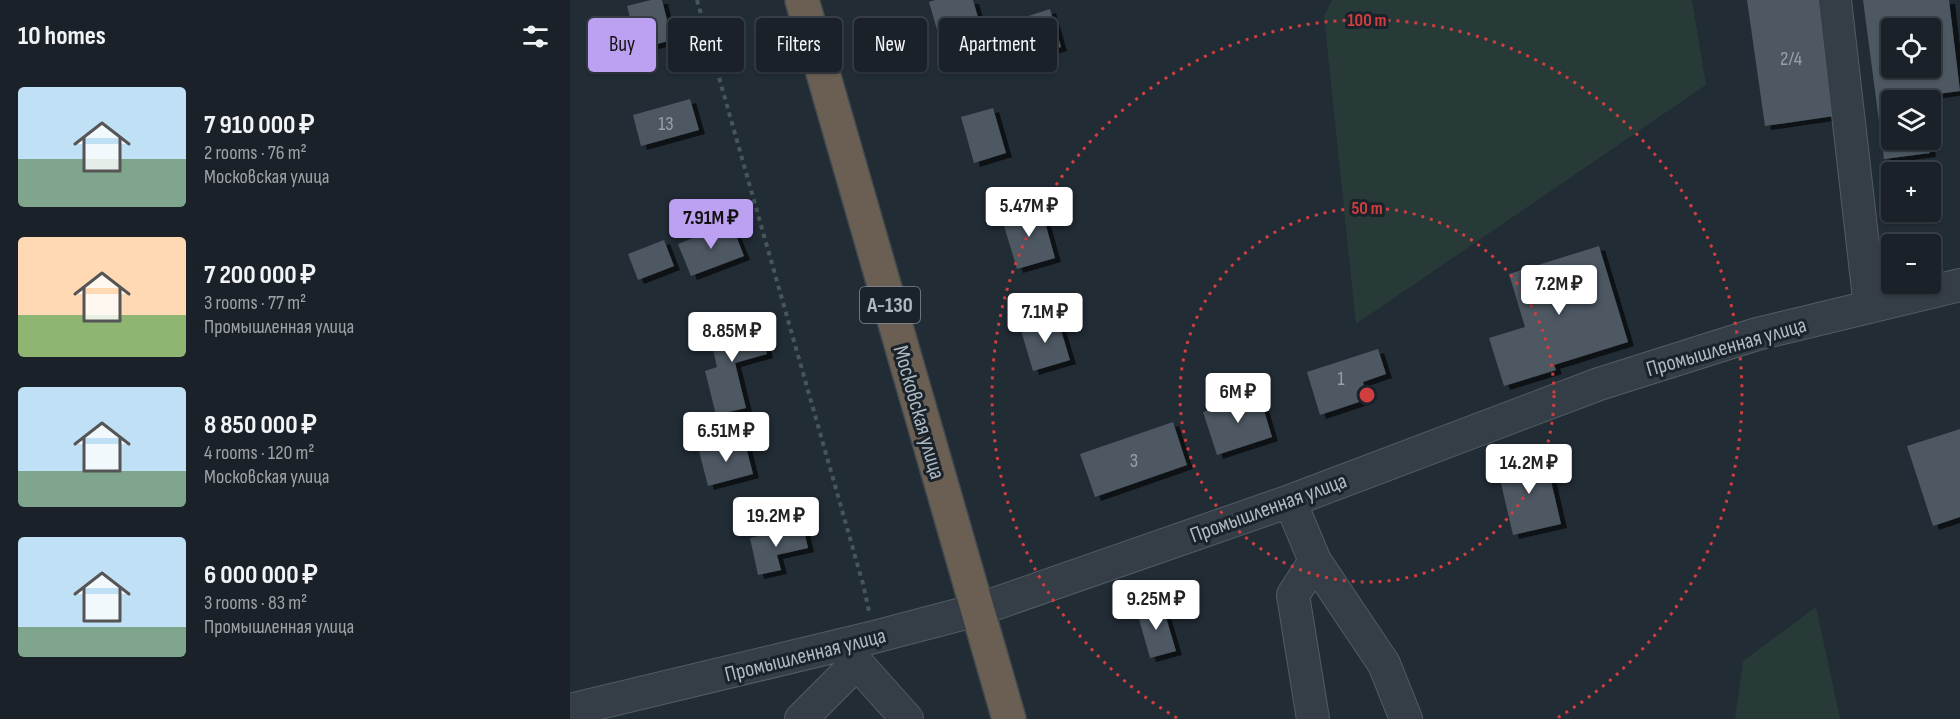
<!DOCTYPE html>
<html lang="en">
<head>
<meta charset="utf-8">
<style>
  :root { --surface:#1a2128; --page:#272e34; --text:#f1f3f6; --muted:#9fa3a8; --line:#383e45; --accent:#bca0f2 }
  body { margin:0; font-family:"Sofia Sans Condensed",sans-serif; background:var(--page); color:var(--text); height:100vh; display:flex; flex-direction:column; font-size:22px; white-space:nowrap }
  * { box-sizing:border-box; margin:0 }
  p { font-size:20px; color:var(--muted) }
  .icon { flex:none; width:33px; height:33px; fill:none; stroke:currentColor; stroke-width:2; stroke-linecap:round; stroke-linejoin:round }
  .map { position:relative; flex:1; overflow:hidden }
  .details { display:flex; flex-direction:column; background:var(--surface); width:570px }
  .details>* { flex:none }
  .banner { position:absolute; left:18px; top:18px; width:570px; height:54px; display:flex; gap:12px }
  .controls { position:absolute; left:1311px; top:18px; display:grid; gap:12px }
  .controls a { display:grid; place-items:center; width:60px; height:60px; border-radius:6px; background:var(--surface); box-shadow:0 2px 4px #0004,0 0 0 2px var(--line); font-size:30px }
  .price { position:absolute; translate:-50% -51px; padding:0 14px; border-radius:6px; background:#fff; color:#222; font-size:20px; line-height:39px; filter:drop-shadow(0 2px 3px #0008) }
  .price::after { content:''; position:absolute; left:50%; top:36px; width:18px; height:14px; margin-left:-9px; background:inherit; clip-path:polygon(0 0,100% 0,50% 100%) }
  .price.on { background:var(--accent); color:#111 }
  ul { padding:0; list-style:none }
  li { display:flex; align-items:center; gap:18px; height:150px; padding:0 18px }
  li span { display:grid; place-items:center; flex:none; width:168px; height:120px; border-radius:6px; color:#555 }
  li>.icon { margin-inline-start:auto }
  span .icon { width:72px; height:72px; fill:#fffc; stroke-width:1 }
  li b { font-size:26px }
  h2 { display:flex; justify-content:space-between; align-items:center; height:72px; padding:0 18px; font-size:26px }
  .tag { padding:0 21px; border-radius:6px; background:var(--surface); box-shadow:0 2px 4px #0004,0 0 0 2px var(--line); font-size:21px; line-height:54px }
  .tag.on { background:var(--accent); color:#111 }
  main { display:flex; flex:1; min-height:0 }
  .map>svg:first-child { display:block }
  .green { fill:#273a38 }
  .building { fill:#4d5863; fill-rule:evenodd; filter:url(#shadow) }
  .lines { fill:none; stroke-linecap:round; stroke-linejoin:round }
  .minor-casing { stroke:#525c63; stroke-width:34 }
  .highway-casing { stroke:#3f4950; stroke-width:36 }
  .path { stroke:#455757; stroke-width:4; stroke-dasharray:4.5 4.5; stroke-linecap:butt }
  .minor { stroke:#353e46; stroke-width:32 }
  .highway { stroke:#6b5f53; stroke-width:33 }
  .ring { fill:none; stroke:#d03e3f; stroke-width:3; stroke-dasharray:3 6 }
  .labels { text-anchor:middle; stroke-width:6; stroke-linejoin:round; paint-order:stroke }
  .number-label { font-size:20px; fill:#96a1aa }
  .shield { fill:#1a232a; stroke:#828c94; stroke-width:1.5 }
  .shield-label { font-size:21px; font-weight:bold; fill:#afb9c2 }
  .street-label { font-size:22px; fill:#afb9c2; stroke:#1a232a }
  .centre { fill:#d03e3f; stroke:#1a232a; stroke-width:3 }
  .ring-label { font-size:18px; text-anchor:middle; font-weight:bold; fill:#d03e3f; stroke:#1a232a; stroke-width:6; stroke-linejoin:round; paint-order:stroke }
</style>
</head>
<body>
<main>
<section class="details">
<h2>10 homes<svg class="icon" aria-label="filters" viewBox="0 0 24 24"><path d="M4 7h16M4 17h16"/><circle cx="9" cy="7" r="2"/><circle cx="15" cy="17" r="2"/></svg></h2>
<ul>
<li><span style="background:linear-gradient(#bfe0f5 60%,#7fa58c 0)"><svg class="icon" aria-label="home" viewBox="0 0 24 24"><path d="M3 11l9-7 9 7M6 9v11h12V9"/></svg></span><div><b>7 910 000 ₽</b><p>2 rooms · 76 m²</p><p>Московская улица</p></div></li>
<li><span style="background:linear-gradient(#ffd9b3 65%,#8fb573 0)"><svg class="icon" aria-label="home" viewBox="0 0 24 24"><path d="M3 11l9-7 9 7M6 9v11h12V9"/></svg></span><div><b>7 200 000 ₽</b><p>3 rooms · 77 m²</p><p>Промышленная улица</p></div></li>
<li><span style="background:linear-gradient(#bfe0f5 70%,#7fa58c 0)"><svg class="icon" aria-label="home" viewBox="0 0 24 24"><path d="M3 11l9-7 9 7M6 9v11h12V9"/></svg></span><div><b>8 850 000 ₽</b><p>4 rooms · 120 m²</p><p>Московская улица</p></div></li>
<li><span style="background:linear-gradient(#bfe0f5 75%,#7fa58c 0)"><svg class="icon" aria-label="home" viewBox="0 0 24 24"><path d="M3 11l9-7 9 7M6 9v11h12V9"/></svg></span><div><b>6 000 000 ₽</b><p>3 rooms · 83 m²</p><p>Промышленная улица</p></div></li>
</ul>
</section>
<div class="map">
<svg width="1390" height="719" viewBox="0 0 1390 719">
  <defs>
    <filter id="shadow"><feDropShadow dx="6" dy="4" stdDeviation="0" flood-color="#0009"/></filter>
  </defs>
  <rect width="100%" height="100%" fill="#222c35"/>
  <path class="green" d="M 762,0 L 1122,0 L 1136,85 L 786,324 L 754,16 Z
    M 1246,607 L 1270,719 L 1165,719 L 1173,661 Z"/>
  <path class="building" d="M 81,0 L 92,0 L 102,40 L 68,49 L 57,6 Z
    M 365,0 L 403,0 L 418,52 L 377,64 L 359,2 Z
    M 1177,0 L 1248,0 L 1264,116 L 1195,126 Z
    M 1293,0 L 1379,0 L 1390,91 L 1353,96 L 1353,100 L 1322,100 L 1322,140 L 1358,140 L 1360,153 L 1314,159 ZM 1322,28 L 1360,28 L 1360,68 L 1322,68 Z
    M 480,9 L 491,47 L 461,56 L 449,19 Z
    M 120,99 L 129,130 L 71,146 L 63,115 Z
    M 423,108 L 436,153 L 404,163 L 391,117 Z
    M 471,208 L 485,258 L 447,269 L 432,219 Z
    M 161,223 L 174,256 L 121,276 L 108,244 Z
    M 94,240 L 104,266 L 68,280 L 58,254 Z
    M 1029,246 L 1058,342 L 984,365 L 986,370 L 934,386 L 919,338 L 955,327 L 939,274 Z
    M 487,317 L 500,360 L 463,371 L 450,327 Z
    M 188,319 L 197,354 L 165,363 L 176,408 L 146,415 L 135,371 L 147,367 L 139,332 Z
    M 808,349 L 816,374 L 793,382 L 798,399 L 750,415 L 737,372 Z
    M 689,394 L 702,437 L 647,455 L 633,412 Z
    M 603,422 L 617,465 L 525,497 L 510,454 Z
    M 1390,429 L 1390,517 L 1363,526 L 1337,446 Z
    M 174,439 L 183,474 L 138,486 L 129,451 Z
    M 975,455 L 991,524 L 943,535 L 927,466 Z
    M 233,526 L 238,548 L 207,555 L 211,570 L 188,575 L 180,538 Z
    M 592,604 L 606,651 L 580,658 L 567,612 Z"/>
  <g class="lines">
    <defs>
      <path id="minor" d="M 1265,0 L 1300,307
        M 720,501 L 745,561 L 814,664 L 836,719
        M 282,643 L 287,663 L 337,719
        M 0,710 L 304,637 L 407,610 L 720,501 L 1029,384 L 1187,334 L 1390,285
        M 231,719 L 287,663
        M 743,719 L 723,595 L 745,561"/>
      <path id="highway" d="M 232,0 L 439,719"/>
    </defs>
    <use href="#minor" class="minor-casing"/>
    <use href="#highway" class="highway-casing"/>
    <path class="path" d="M 127,0 L 293,584 L 299,611"/>
    <use href="#minor" class="minor"/>
    <use href="#highway" class="highway"/>
  </g>
  <g class="ring">
    <circle cx="797" cy="395" r="187"/>
    <path d="M607 718A375 375 0 1 1 987 718"/>
  </g>
  <g class="labels">
    <g class="number-label">
      <text x="1221" y="65">2/4</text>
      <text x="96" y="130">13</text>
      <text x="771" y="385">1</text>
      <text x="564" y="467">3</text>
    </g>
    <rect class="shield" x="290" y="287" width="60" height="36" rx="4.5"/>
    <g class="shield-label">
      <text x="320" y="312">А-130</text>
    </g>
    <g class="street-label">
      <text transform="translate(1156 346) rotate(-16)" y="8">Промышленная улица</text>
      <text transform="translate(350 412) rotate(74)" y="8">Московская улица</text>
      <text transform="translate(698 507) rotate(-20)" y="8">Промышленная улица</text>
      <text transform="translate(235 654) rotate(-14)" y="8">Промышленная улица</text>
    </g>
  </g>
  <circle cx="797" cy="395" r="9" class="centre"/>
  <g class="ring-label">
    <text x="797" y="26">100 m</text>
    <text x="797" y="214">50 m</text>
  </g>
</svg>
<div class="controls">
<a><svg class="icon" aria-label="locate" viewBox="0 0 24 24"><circle cx="12" cy="12" r="6"/><path d="M12 2v4M12 18v4M2 12h4M18 12h4"/></svg></a>
<a><svg class="icon" aria-label="layers" viewBox="0 0 24 24"><path d="M12 4l9 5-9 5-9-5zM3 14l9 5 9-5"/></svg></a>
<a>+</a>
<a>−</a>
</div>
<b class="price" style="left:459px;top:238px">5.47M ₽</b>
<b class="price on" style="left:141px;top:250px">7.91M ₽</b>
<b class="price" style="left:989px;top:316px">7.2M ₽</b>
<b class="price" style="left:475px;top:344px">7.1M ₽</b>
<b class="price" style="left:162px;top:363px">8.85M ₽</b>
<b class="price" style="left:668px;top:424px">6M ₽</b>
<b class="price" style="left:156px;top:463px">6.51M ₽</b>
<b class="price" style="left:959px;top:495px">14.2M ₽</b>
<b class="price" style="left:206px;top:548px">19.2M ₽</b>
<b class="price" style="left:586px;top:631px">9.25M ₽</b>
<div class="banner">
<a class="tag on">Buy</a>
<a class="tag">Rent</a>
<a class="tag">Filters</a>
<a class="tag">New</a>
<a class="tag">Apartment</a>
</div>
</div>
</main>
</body>
</html>
